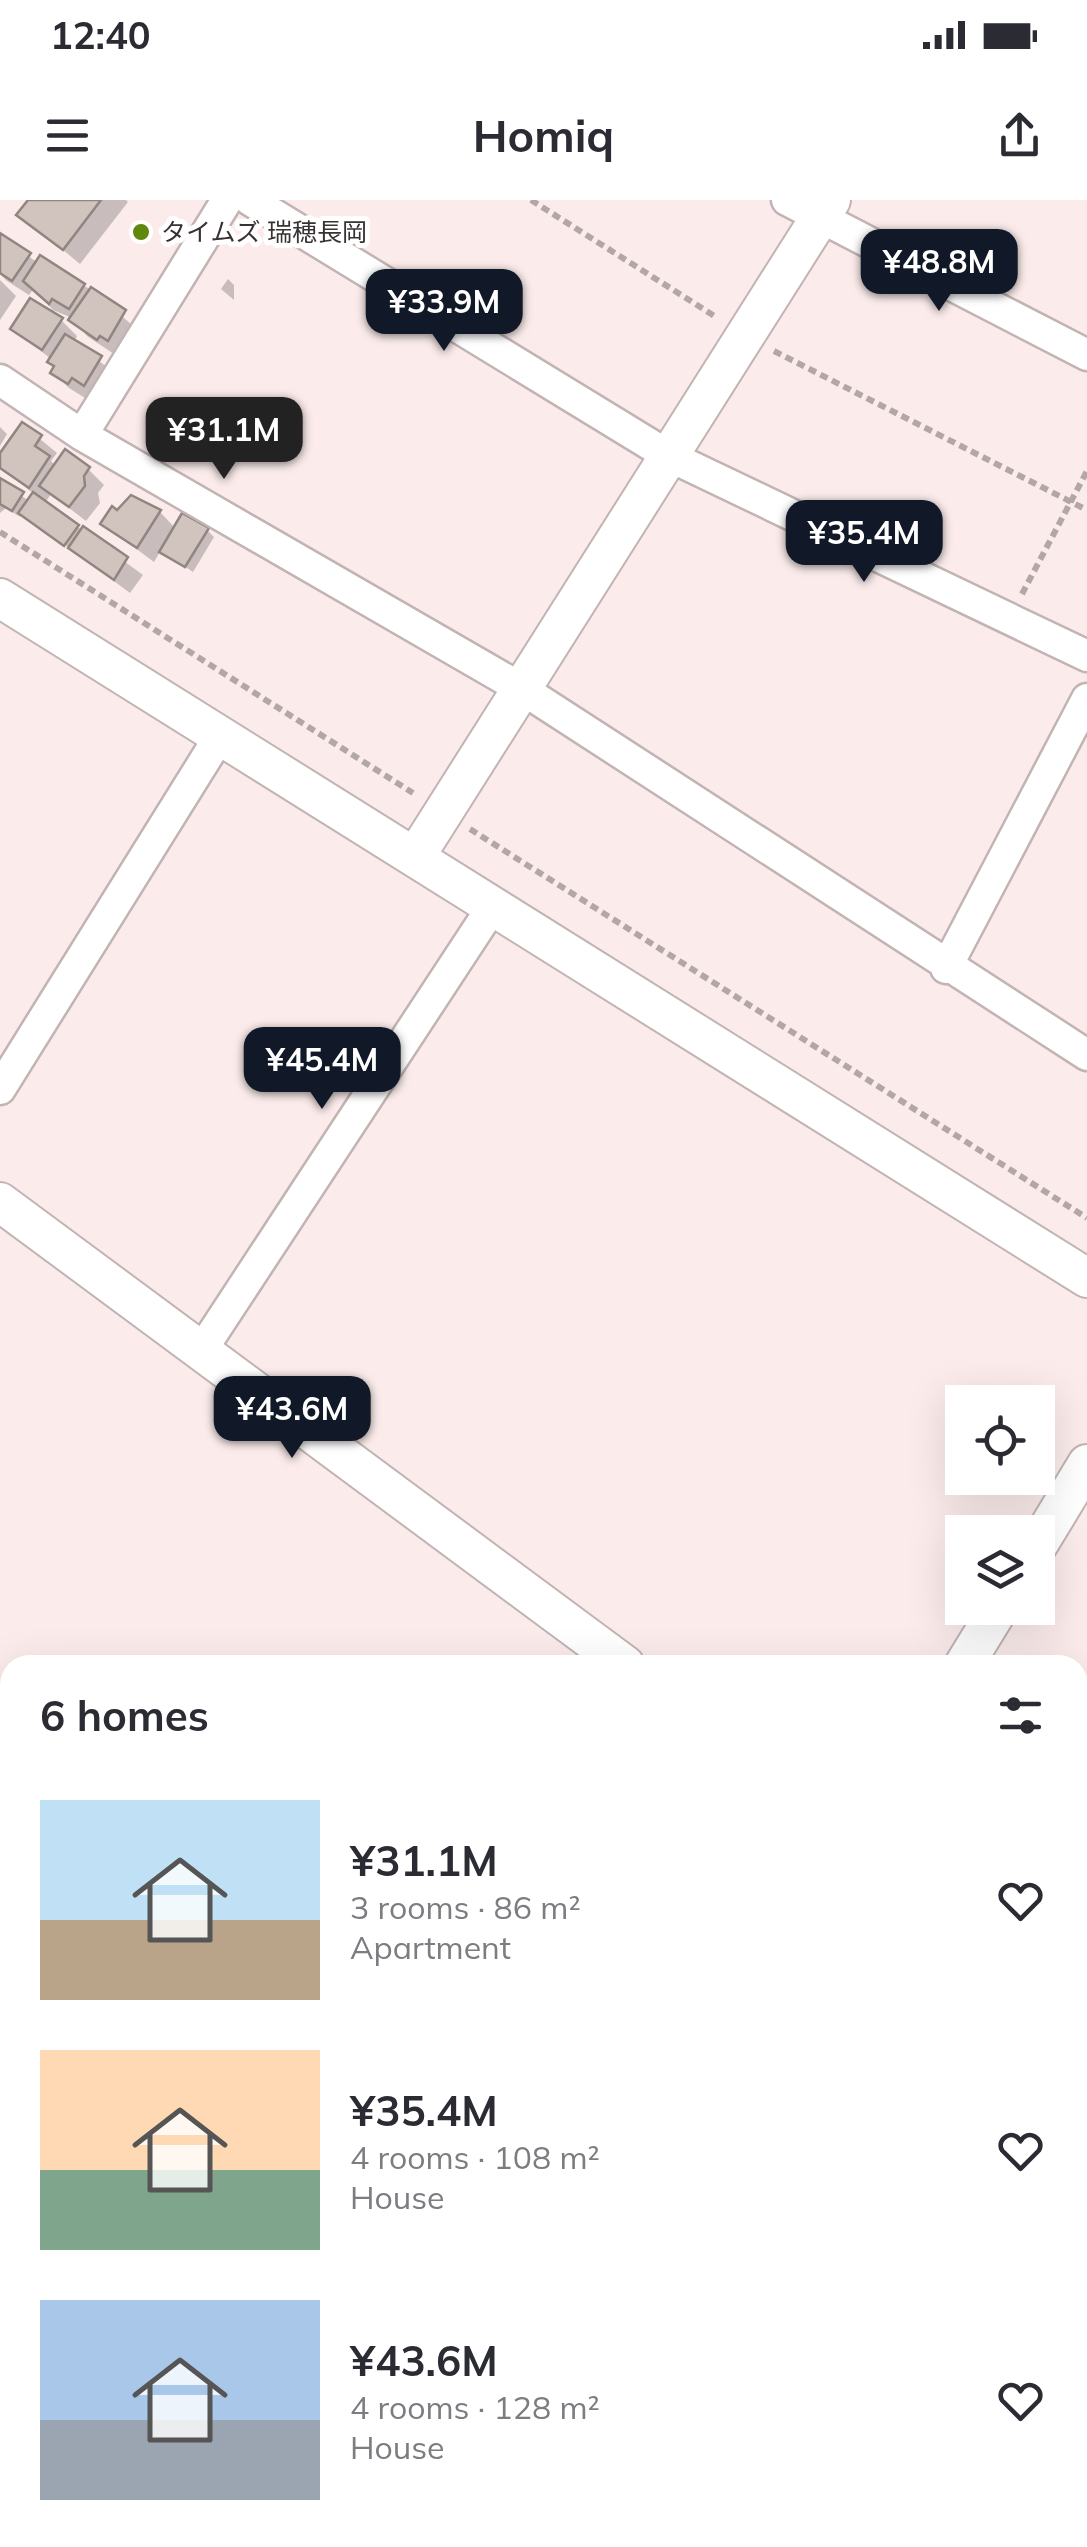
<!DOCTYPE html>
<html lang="en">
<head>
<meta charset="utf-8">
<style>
  :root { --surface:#fff; --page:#f2f2f3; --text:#2b2b33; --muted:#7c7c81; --accent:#111827 }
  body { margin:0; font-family:Mulish,"Noto Sans JP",sans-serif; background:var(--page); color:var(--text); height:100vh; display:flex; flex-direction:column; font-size:38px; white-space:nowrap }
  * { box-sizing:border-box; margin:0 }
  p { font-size:32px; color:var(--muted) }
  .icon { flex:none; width:55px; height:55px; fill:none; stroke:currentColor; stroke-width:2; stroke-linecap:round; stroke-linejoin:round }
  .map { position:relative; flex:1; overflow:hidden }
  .panel { position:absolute; left:0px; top:1455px; width:1088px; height:892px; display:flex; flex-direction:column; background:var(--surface); border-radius:30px 30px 0 0; box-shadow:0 10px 40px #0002 }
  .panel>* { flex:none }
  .buttons { position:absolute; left:945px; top:1185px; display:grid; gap:20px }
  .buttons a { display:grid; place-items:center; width:110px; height:110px; border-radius:0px; background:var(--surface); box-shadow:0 10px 40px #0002; font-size:50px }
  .price { position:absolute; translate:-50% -85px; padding:0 22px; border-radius:20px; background:var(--accent); color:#fff; font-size:32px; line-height:65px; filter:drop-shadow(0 2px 5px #0008) }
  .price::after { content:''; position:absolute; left:50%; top:60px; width:30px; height:22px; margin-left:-15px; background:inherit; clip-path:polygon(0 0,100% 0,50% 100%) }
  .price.current { background:#222; color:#fff }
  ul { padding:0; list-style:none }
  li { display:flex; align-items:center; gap:30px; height:250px; padding:0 40px }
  li span { display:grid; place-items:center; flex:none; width:280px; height:200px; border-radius:0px; color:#555 }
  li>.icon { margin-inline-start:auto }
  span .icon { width:120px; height:120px; fill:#fffc; stroke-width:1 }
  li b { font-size:42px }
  h2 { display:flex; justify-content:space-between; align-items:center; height:120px; padding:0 40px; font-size:42px }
  .status { display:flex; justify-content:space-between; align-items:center; height:70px; padding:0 50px; background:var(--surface); direction:ltr }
  .status svg { height:28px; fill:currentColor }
  header { display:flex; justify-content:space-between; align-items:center; height:130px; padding:0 40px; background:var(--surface); font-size:45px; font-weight:700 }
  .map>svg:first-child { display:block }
  .shadow { fill:#0003 }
  .building { fill:#d1c4bf; stroke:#918580; stroke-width:2.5 }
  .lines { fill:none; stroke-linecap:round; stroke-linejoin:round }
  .minor-casing { stroke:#c2b4b3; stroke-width:35 }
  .tertiary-casing { stroke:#c2b4b3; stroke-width:42 }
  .path { stroke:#b2a7a6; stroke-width:6; stroke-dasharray:8 5; stroke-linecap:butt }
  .minor { stroke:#fff; stroke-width:30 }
  .tertiary { stroke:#fff; stroke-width:38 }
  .poi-dot { fill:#60870e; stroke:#fff; stroke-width:4 }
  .labels { text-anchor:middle; stroke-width:10; stroke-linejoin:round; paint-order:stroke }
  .poi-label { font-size:25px; fill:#383232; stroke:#fff; text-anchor:start }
</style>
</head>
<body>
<div class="status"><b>12:40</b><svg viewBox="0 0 49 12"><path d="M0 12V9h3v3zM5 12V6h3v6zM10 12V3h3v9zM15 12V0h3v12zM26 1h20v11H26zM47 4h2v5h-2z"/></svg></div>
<header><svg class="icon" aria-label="menu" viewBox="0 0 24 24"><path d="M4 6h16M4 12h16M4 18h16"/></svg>Homiq<svg class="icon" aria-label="share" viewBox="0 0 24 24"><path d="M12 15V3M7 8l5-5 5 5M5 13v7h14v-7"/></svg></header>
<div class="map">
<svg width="1087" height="2347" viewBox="0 0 1087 2347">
  <rect width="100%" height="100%" fill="#fbeceb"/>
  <path class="shadow" d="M 31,0 L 126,0 L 128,2 L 80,64 L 20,14 Z
    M 0,36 L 38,63 L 92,90 L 140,132 L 114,154 L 87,136 L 72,118 L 53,110 L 34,88 L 29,95 L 7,81 L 0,74 Z
    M 228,79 L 234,85 L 234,100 L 221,89 Z
    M 0,80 L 16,96 L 0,120 Z
    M 61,120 L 77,136 L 74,142 L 116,174 L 101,200 L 89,192 L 85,198 L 69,188 L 53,172 L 56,167 L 51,159 L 13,129 Z
    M 23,225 L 57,253 L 51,261 L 56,266 L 88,269 L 104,285 L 98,293 L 100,303 L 86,321 L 51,294 L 45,303 L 143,375 L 130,393 L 22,313 L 20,317 L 6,308 L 0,313 L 0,281 L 29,301 L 34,294 L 0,267 L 0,258 Z
    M 0,227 L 7,234 L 0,246 Z
    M 132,298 L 160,312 L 176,329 L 207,330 L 214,337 L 193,372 L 161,350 L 154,362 L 103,324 Z"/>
  <path class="building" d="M 28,0 L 101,0 L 63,50 L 16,15 Z
    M 0,33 L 31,53 L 12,81 L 0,73 Z
    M 40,55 L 85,84 L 69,109 L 52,99 L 49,104 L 23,81 Z
    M 91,87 L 126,110 L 108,141 L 100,136 L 97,140 L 68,120 Z
    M 30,98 L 63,118 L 42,150 L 10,129 Z
    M 65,134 L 102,156 L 84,186 L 72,178 L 68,184 L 50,173 L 54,166 L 47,162 Z
    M 22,222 L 42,235 L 35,246 L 50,256 L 29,288 L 0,268 L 0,253 Z
    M 65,249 L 90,267 L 84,276 L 85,286 L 69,307 L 39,286 Z
    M 0,278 L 24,292 L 12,311 L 0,304 Z
    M 33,292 L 79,325 L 64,346 L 18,313 Z
    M 131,295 L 161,310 L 137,348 L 100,324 L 112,306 L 117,310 Z
    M 182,313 L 209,328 L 185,367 L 159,352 Z
    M 83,326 L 128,357 L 114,380 L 68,348 Z
    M 1087,1900 L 1087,1944 L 1078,1938 L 1078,1914 Z"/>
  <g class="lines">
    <defs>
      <path id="minor" d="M 227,0 L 82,235 L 522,489 L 1087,855
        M 250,0 L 669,256 L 1087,456
        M 787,0 L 1087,155
        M 0,180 L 82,235
        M 946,768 L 1087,499
        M 0,889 L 220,536
        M 201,1151 L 493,706"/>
      <path id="tertiary" d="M 0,398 L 1087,1078
        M 415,657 L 831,0
        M 0,1002 L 625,1465
        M 1038,1345 L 1087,1264
        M 964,1465 L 999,1408
        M 0,1657 L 10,1666
        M 1078,1804 L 1087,1812
        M 1078,2218 L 1087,2208
        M 768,2338 L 778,2347
        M 962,2347 L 971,2338"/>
    </defs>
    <use href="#minor" class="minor-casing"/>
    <use href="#tertiary" class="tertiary-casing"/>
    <path class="path" d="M 531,0 L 716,117
      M 774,151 L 1087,310
      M 0,332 L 413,593
      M 1022,394 L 1087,271
      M 470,629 L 1087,1018"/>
    <use href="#minor" class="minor"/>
    <use href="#tertiary" class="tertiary"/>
  </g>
  <circle class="poi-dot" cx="141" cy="32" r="10"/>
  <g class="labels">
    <g class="poi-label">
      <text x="161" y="41">タイムズ 瑞穂長岡</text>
    </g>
  </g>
</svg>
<div class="buttons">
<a><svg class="icon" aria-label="locate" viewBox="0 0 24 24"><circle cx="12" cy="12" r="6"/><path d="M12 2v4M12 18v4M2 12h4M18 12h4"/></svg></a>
<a><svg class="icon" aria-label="layers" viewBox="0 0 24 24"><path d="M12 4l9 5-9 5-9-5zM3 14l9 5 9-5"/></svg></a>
</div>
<b class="price" style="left:939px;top:114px">¥48.8M</b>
<b class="price" style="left:444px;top:154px">¥33.9M</b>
<b class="price current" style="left:224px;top:282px">¥31.1M</b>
<b class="price" style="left:864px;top:385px">¥35.4M</b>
<b class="price" style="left:322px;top:912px">¥45.4M</b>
<b class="price" style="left:292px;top:1261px">¥43.6M</b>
<section class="panel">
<h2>6 homes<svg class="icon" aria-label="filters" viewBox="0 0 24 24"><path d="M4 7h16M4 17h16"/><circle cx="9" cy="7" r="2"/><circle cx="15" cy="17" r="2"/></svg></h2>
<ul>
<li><span style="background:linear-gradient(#bfe0f5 60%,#b9a48a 0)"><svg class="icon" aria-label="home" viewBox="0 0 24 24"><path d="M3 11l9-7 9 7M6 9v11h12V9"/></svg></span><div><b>¥31.1M</b><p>3 rooms · 86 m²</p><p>Apartment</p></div><svg class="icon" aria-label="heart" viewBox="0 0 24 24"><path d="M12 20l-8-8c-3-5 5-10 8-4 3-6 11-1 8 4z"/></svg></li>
<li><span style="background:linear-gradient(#ffd9b3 60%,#7fa58c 0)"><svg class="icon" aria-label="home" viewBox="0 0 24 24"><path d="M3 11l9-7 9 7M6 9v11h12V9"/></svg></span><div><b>¥35.4M</b><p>4 rooms · 108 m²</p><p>House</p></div><svg class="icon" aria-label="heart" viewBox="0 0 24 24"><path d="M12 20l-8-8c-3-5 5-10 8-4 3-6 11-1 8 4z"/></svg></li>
<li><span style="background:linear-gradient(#a9c7e8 60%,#9aa5b1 0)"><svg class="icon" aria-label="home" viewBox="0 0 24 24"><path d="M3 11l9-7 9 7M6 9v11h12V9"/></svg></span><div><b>¥43.6M</b><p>4 rooms · 128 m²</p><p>House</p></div><svg class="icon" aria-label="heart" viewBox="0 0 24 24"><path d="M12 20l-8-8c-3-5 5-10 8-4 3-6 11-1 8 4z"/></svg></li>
</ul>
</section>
</div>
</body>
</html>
